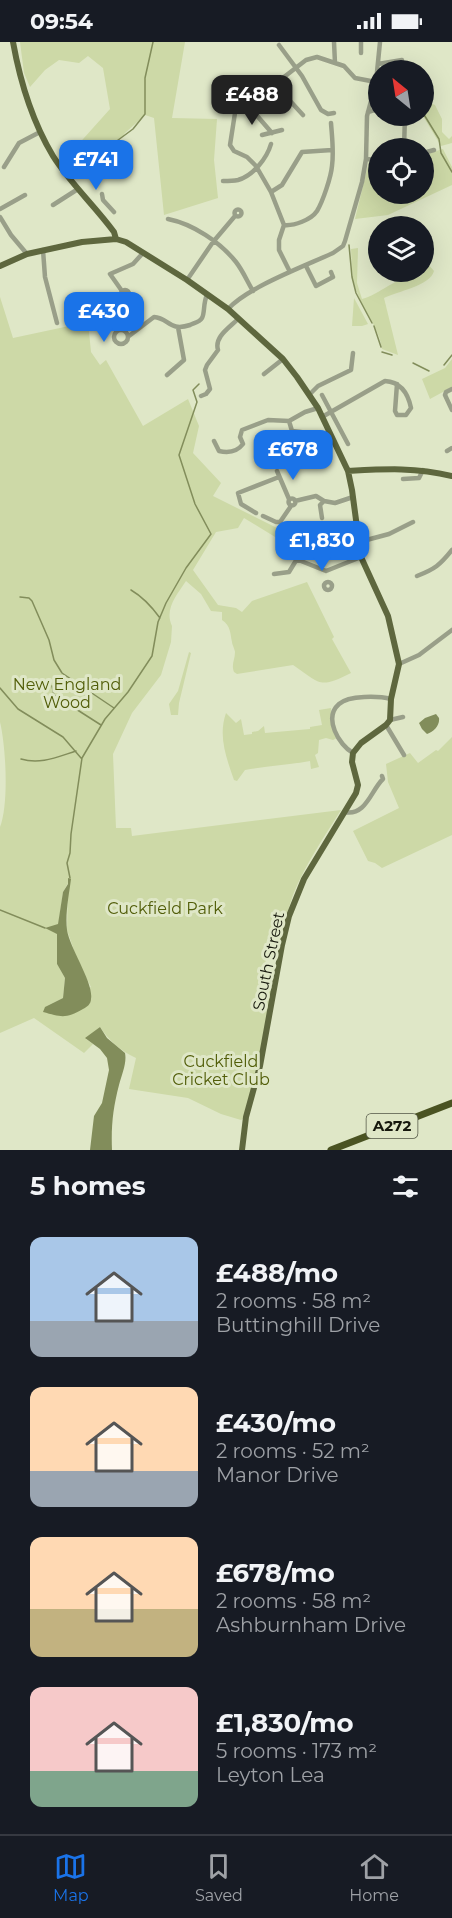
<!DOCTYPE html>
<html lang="en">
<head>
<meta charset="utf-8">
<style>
  :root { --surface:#171b24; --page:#242831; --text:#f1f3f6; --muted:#9ea1a6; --line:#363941; --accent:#1a73e8 }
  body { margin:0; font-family:Montserrat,sans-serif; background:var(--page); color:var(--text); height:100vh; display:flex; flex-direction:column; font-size:22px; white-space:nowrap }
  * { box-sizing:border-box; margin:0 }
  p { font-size:20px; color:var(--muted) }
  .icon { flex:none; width:33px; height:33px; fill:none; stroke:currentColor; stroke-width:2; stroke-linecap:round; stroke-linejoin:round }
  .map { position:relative; height:1108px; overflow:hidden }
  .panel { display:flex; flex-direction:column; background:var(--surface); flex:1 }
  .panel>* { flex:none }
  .needle { width:39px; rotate:330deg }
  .fabs { position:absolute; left:368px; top:18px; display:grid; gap:12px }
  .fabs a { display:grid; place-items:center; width:66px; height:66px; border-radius:50%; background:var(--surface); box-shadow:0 6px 24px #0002; font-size:30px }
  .price { position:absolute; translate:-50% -51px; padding:0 14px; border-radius:12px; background:var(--accent); color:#fff; font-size:20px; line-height:39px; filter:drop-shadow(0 2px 3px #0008) }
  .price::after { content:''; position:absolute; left:50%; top:36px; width:18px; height:14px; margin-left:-9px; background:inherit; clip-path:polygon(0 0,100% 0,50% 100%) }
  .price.on { background:#222; color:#fff }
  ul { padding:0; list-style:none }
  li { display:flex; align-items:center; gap:18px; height:150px; padding:0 30px }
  li span { display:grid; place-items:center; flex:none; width:168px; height:120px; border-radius:12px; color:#555 }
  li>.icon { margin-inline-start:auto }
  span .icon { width:72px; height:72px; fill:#fffc; stroke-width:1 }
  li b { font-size:26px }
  h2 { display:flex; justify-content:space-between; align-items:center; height:72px; padding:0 30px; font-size:26px }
  .status { display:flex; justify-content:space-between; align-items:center; height:42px; padding:0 30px; background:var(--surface); direction:ltr }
  .status svg { height:16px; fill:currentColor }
  .menu { display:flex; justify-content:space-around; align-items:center; height:84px; border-top:2px solid var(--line); background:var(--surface); font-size:16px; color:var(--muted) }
  .menu a { display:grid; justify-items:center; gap:3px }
  .menu .on { color:var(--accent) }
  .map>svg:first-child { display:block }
  .green { fill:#cdd9a7; fill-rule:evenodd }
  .water { fill:#828d5b }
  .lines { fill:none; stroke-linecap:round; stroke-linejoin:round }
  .stream { stroke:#828d5b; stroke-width:1.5 }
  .minor { stroke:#999f89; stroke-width:4.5 }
  .major { stroke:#5e673e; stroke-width:6 }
  .highway { stroke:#4a5322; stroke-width:7 }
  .labels { text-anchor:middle; stroke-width:6; stroke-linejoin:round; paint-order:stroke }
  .shield { fill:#dfe7c7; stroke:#525645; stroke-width:1.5 }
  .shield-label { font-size:15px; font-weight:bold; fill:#16180d }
  .park-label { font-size:16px; fill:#515d08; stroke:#dfe7c7 }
  .street-label { font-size:16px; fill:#16180d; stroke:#dfe7c7 }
</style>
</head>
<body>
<div class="status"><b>09:54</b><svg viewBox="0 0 49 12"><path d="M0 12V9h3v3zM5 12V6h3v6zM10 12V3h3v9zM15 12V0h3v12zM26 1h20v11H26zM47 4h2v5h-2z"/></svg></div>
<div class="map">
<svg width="452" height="1108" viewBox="0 0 452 1108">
  <rect width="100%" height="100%" fill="#dfe7c7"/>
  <path class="green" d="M 20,0 L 185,0 L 172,76 L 217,77 L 214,118 L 218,156 L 164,173 L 154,76 L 145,73 L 125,91 L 96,129 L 75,106 L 110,67 L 103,26 L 88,14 L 79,21 L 59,18 L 45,28 L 30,45 L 24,31 Z
    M 423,58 L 435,63 L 442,77 L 442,90 L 449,97 L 452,94 L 452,101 L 441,104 L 423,74 Z
    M 443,107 L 452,125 L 452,143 L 388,173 L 355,177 L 369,119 L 378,120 L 378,152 L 423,152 L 423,113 Z
    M 358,206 L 357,241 L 362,257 C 382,252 399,231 420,235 L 428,222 L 434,229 C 430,244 398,249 384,256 L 398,313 L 382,307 C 379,285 364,270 357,250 C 351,236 352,221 351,207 Z
    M 0,255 L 13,296 L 88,280 L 91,310 L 100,323 L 106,318 L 143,384 L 188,357 L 199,384 L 193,411 L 221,441 L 213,454 L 283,489 L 280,498 L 244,476 L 238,486 L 216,490 L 193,528 L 218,563 L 236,566 L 242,570 L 252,559 L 307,540 L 334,595 L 332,597 L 351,631 C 319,647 321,642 293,623 L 237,632 L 234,630 C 231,622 235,618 235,610 C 235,608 232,602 232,600 C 230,591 231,584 222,578 L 222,570 L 211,569 L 201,552 L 186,539 C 177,553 164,567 172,584 L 171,600 L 161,633 L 132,671 L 113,712 L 116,786 L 131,786 L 132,794 L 341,768 C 324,795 305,823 293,853 C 286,872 283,892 277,911 L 266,913 L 264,944 L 275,944 L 246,1075 L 241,1078 L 221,1072 L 188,1056 L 129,1047 L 136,1016 C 121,1009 109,999 100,985 L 86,997 L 93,1002 L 84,1011 L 34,976 L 0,991 L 0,785 C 9,762 6,705 0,680 ZM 68,836 L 67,888 L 78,920 L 91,945 L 45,965 L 63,956 L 65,936 L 57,922 L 57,892 L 63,850 L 68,841 Z
    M 354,256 L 368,282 L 362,284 L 352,284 Z
    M 452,317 L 452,345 L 430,357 L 422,337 L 445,326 Z
    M 189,610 L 191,611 L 179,661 L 178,673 L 171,673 L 169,662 L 178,649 Z
    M 331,666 L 331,677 L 337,696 L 333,698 L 326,696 L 319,698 L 318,711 L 315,713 L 319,725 L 311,727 L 310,719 C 288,723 267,724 245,728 L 237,739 L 234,738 C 226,715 218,694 226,671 L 236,681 L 241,677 L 244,693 L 252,692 L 252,690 L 258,689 L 264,684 L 265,691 L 310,687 L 310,685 L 322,683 L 319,668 Z
    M 452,695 L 452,793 L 382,826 L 375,821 L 368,819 L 353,789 L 399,766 L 388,740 L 386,722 L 410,711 L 418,721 L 436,708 L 438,709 Z"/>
  <path class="water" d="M 436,672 L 439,676 C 440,683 434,690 427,692 L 422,687 L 419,681 L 425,676 Z
    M 68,836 L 71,837 C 69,853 65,871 67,888 C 70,907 94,941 91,957 C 91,962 87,965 83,967 C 66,977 61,975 43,970 L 45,965 L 63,956 L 65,936 L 57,922 L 57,892 L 45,886 L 58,882 L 63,850 L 68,842 Z
    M 100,985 L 107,996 L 125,1011 C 127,1021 122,1032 119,1043 C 113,1066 111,1084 112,1108 L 90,1108 L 94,1074 L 102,1061 L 109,1028 L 107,1016 L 100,1007 L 85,996 Z"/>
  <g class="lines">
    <path class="stream" d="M 405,22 L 407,28
      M 423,71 L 439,97 L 441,111 L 452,130
      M 110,104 L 133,87 L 145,72 L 145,36 L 153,0
      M 349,203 L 352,235 L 356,251 L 372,281
      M 374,284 L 381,305
      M 382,310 L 392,313
      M 413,321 L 429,329
      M 444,323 L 452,313
      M 131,548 C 143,555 152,565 160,576
      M 20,555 L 29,556 L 32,559 L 49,598 L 54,618 L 62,631 L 114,666
      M 52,644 L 54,653 L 101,683
      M 0,646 L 18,667 L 63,695 L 81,716
      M 21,717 C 40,723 57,715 76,709
      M 70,836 L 67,821 L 70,811 L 71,792 L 82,716 L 105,677 L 128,650 L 152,614 L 158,580 L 166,561 L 186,526 L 211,492 L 195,462 L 179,413 L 197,360 L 193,348 L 199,342
      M 0,868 L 45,886"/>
    <path class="minor" d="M 334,0 L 335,21
      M 279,3 L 302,34 L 321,68 L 328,72 L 334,71
      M 361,11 L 361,0
      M 378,22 L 402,18
      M 270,37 L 303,73
      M 275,42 L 306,18 L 317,15 L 344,24 L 355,36 L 376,40
      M 368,70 L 378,67
      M 272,91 L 246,61 L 243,61 L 235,71 L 230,103 L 234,109 L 247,115 L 256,124 L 271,150 L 284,183 L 279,198 L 279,208 L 290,230
      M 262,93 L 282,88
      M 404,106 L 405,74
      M 423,111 L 434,108
      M 366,117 L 378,118
      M 4,125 L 19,101 L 40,90
      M 223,139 C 228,139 233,139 238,138 C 253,134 267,116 271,102
      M 271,150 L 282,143 L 302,110 L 332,108
      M 102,152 L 103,158 L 114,170
      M 53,163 L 78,147
      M 0,167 L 25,153
      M234.5 171a3.5 3.5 0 1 1 7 0a3.5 3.5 0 1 1-7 0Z
      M 0,175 L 11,193 L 27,212
      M 168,177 C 193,182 220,200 236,220 C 243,229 247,239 253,249
      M 284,183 C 294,184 311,178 317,169 C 323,159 331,135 332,124 C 334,110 332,95 331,81
      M 43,208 L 45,235 L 57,281
      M 306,224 L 316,244 L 333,235 L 331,230
      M 187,238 L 213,200 L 235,174
      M121 252a4 4 0 1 1 8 0a4 4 0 1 1-8 0Z
      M 122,249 L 110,232 L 133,222 L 143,211
      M 228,267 C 248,245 305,224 333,211 L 343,204 L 345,199 L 362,140 L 366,117 L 367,74 L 376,40 L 380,0
      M114 295a7 7 0 1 1 14 0a7 7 0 1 1-14 0Z
      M 129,294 L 154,275 C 169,276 169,290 190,283 C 194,281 200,280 202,276 C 205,271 203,261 207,253
      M 264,332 L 283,317
      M 167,333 L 184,318 L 178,285
      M 452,347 L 446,350 L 445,353 L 452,368
      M 309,353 L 318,344 L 351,328 L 353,311
      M 322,353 L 348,402
      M 201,354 L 206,352 L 210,347 L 205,328 L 207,323 L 218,308 C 214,295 229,286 238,277
      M 322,375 L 385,339 C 401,340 408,351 411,366 L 406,373 L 397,373 L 395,369 L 397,342
      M 289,379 L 292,389 L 309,391 L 314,396
      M 214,399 L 219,409 C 228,411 237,410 243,402 L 240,395 L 242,388 L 268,378 L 289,379 L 305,370 L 318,366
      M 447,409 L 452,406
      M 277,429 L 289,457
      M 403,437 L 419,436 L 423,428
      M288.5 460a3.5 3.5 0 1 1 7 0a3.5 3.5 0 1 1-7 0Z
      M 295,459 L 316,454 L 324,459 L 335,461 L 353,455
      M 256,471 L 241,462 L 238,451 L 279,435
      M 263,474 L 276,480 L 280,480 L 291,464
      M 322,476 L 320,463 L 324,459
      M 359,500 L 389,492 L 413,480
      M 296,517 L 326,529 L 361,515
      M 274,532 L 289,530 L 303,507 L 318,495
      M 417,534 C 435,527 440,523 452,508
      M324 544a4 4 0 1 1 8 0a4 4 0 1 1-8 0Z
      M 399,622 L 419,613 L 452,588
      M 390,678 L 403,675
      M 386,683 L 404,713
      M 353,711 C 339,703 323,676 339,662 C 349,653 379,654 391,657
      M 344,770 C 366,775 371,748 383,737 L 382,734"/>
    <path class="major" d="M 13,0 C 20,39 32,79 53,114 C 70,141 95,164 114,190 L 116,197
      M 0,224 L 27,212 L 82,200 L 116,197 L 126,200 L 187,238 L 228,267 L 283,317 L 297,335 L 318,366 L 348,429 L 352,448 L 361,515 L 388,574 L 399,622 L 391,657 L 390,678 L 386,683 L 361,701 L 353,711 L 352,720 L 358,743 L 356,751 L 304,837 L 289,874 L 282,903 L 260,1024 L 246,1075 L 242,1108
      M 348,429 C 385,427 415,425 452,434"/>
    <path class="highway" d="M 331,1108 L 452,1061"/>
  </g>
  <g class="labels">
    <rect class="shield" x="366.5" y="1072" width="51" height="24" rx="4.5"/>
    <g class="shield-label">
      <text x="392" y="1089">A272</text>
    </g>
    <g class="park-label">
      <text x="67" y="648">New England<tspan x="67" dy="18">Wood</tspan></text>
      <text x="165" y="872">Cuckfield Park</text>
      <text x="221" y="1025">Cuckfield<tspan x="221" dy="18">Cricket Club</tspan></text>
    </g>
    <g class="street-label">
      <text transform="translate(268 919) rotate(-78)" y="6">South Street</text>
    </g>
  </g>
</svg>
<div class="fabs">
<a><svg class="needle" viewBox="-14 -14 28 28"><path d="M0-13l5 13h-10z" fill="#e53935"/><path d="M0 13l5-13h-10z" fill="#9ea1a6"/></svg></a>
<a><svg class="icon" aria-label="locate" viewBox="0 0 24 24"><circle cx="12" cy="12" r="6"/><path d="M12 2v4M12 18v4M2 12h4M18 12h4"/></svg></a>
<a><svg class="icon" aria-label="layers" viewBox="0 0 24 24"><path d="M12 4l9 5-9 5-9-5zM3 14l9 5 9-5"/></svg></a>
</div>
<b class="price on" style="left:252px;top:84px">£488</b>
<b class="price" style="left:96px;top:149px">£741</b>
<b class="price" style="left:104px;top:301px">£430</b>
<b class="price" style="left:293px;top:439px">£678</b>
<b class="price" style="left:322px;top:530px">£1,830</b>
</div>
<section class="panel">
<h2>5 homes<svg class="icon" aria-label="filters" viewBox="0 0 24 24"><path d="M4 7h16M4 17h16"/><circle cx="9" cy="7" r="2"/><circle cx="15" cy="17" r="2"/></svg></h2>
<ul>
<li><span style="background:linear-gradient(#a9c7e8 70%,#9aa5b1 0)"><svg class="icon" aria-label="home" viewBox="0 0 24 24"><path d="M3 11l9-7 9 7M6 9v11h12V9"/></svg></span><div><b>£488/mo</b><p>2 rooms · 58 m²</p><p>Buttinghill Drive</p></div></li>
<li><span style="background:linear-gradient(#ffd9b3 70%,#9aa5b1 0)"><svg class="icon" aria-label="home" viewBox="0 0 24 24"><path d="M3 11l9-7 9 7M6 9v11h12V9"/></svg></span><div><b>£430/mo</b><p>2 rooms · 52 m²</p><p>Manor Drive</p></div></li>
<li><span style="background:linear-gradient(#ffd9b3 60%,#c2b280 0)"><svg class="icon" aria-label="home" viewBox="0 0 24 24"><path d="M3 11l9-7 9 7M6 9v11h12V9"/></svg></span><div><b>£678/mo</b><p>2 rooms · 58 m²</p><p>Ashburnham Drive</p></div></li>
<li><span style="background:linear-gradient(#f6c9c9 70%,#7fa58c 0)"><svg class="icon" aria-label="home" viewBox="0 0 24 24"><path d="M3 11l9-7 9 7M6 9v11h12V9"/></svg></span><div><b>£1,830/mo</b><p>5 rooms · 173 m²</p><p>Leyton Lea</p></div></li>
</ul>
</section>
<nav class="menu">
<a class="on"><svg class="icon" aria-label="map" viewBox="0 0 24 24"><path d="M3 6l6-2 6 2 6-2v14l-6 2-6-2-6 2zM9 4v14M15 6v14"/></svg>Map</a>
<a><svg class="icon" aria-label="saved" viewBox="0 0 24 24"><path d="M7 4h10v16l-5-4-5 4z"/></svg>Saved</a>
<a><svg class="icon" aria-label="home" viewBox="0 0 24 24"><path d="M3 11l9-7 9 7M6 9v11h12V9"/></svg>Home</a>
</nav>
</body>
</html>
